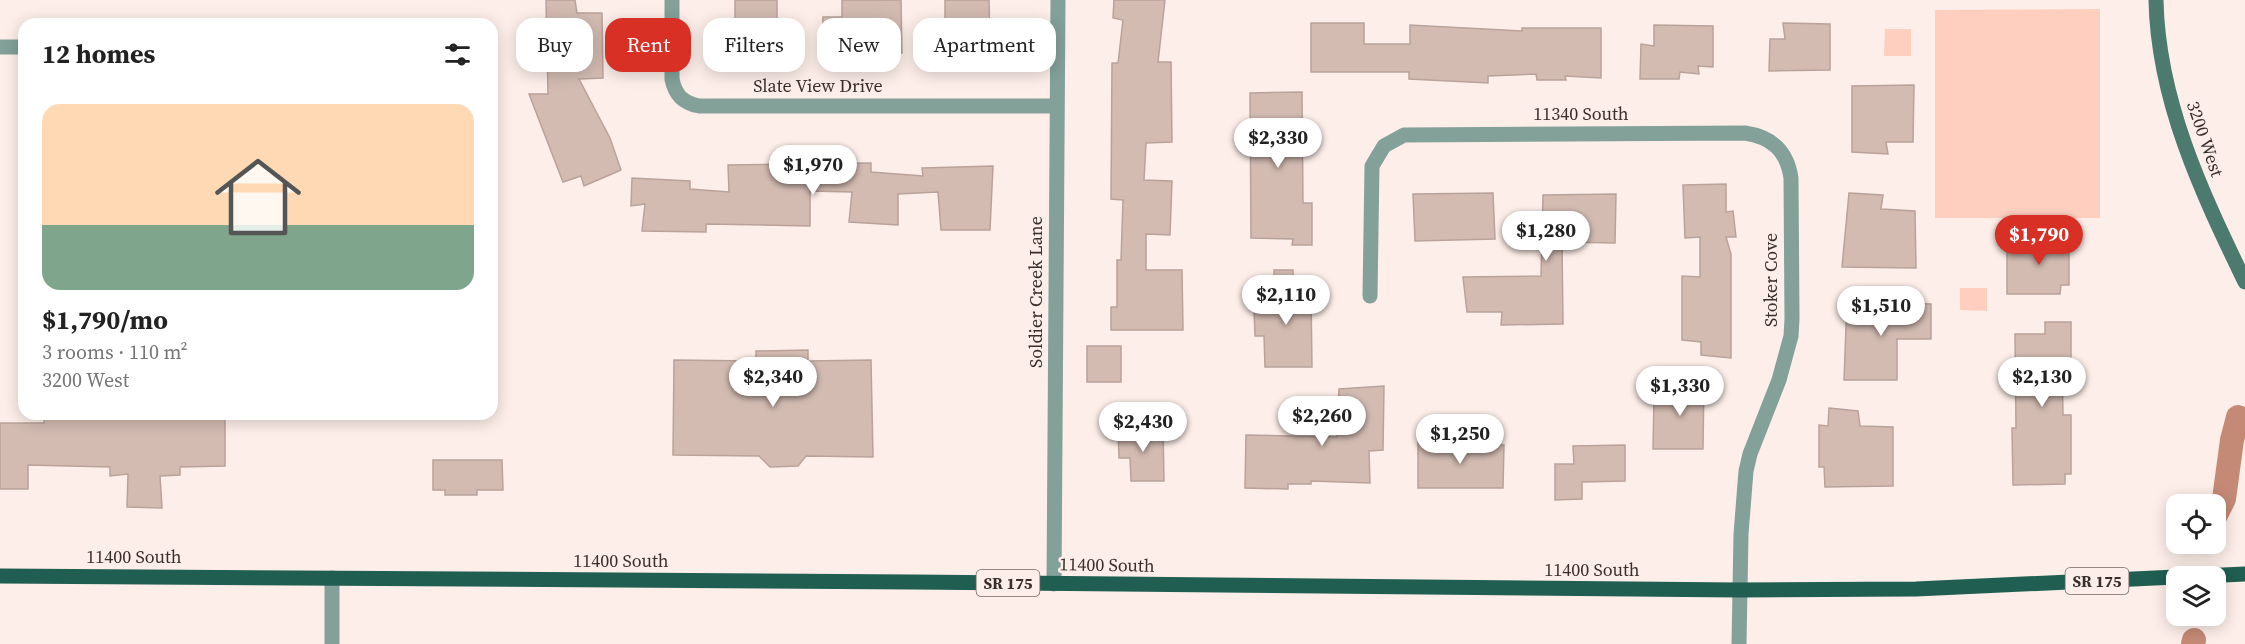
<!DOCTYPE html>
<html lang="en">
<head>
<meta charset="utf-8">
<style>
  :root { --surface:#fff; --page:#f2f2f2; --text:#222; --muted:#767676; --line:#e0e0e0; --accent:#d93025 }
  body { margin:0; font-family:"Source Serif 4",serif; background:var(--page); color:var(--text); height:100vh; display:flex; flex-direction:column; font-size:22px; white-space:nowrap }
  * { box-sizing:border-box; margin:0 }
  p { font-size:20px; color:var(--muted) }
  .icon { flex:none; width:33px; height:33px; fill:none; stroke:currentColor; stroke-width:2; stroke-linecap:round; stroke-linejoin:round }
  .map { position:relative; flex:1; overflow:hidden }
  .drawer { position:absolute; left:18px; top:18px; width:480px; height:402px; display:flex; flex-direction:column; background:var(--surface); border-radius:18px; box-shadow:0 3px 15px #0003 }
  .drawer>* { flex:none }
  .top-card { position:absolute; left:516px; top:18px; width:570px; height:54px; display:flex; gap:12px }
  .controls { position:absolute; left:2166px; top:494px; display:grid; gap:12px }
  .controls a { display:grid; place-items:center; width:60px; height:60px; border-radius:12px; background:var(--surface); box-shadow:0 3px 15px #0003; font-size:30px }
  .price { position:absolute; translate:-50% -51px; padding:0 14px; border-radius:21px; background:#fff; color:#222; font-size:20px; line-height:39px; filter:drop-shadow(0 2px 3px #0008) }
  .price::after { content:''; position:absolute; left:50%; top:36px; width:18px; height:14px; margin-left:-9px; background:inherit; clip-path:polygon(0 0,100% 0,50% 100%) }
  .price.active { background:var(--accent); color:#fff }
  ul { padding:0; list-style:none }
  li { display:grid; align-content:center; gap:12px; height:318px; padding:0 24px }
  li+li { border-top:2px solid var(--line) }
  li span { display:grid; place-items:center; height:186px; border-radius:18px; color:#555 }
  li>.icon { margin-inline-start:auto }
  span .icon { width:108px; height:108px; fill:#fffc; stroke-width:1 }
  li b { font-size:26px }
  h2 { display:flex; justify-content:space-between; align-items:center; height:72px; padding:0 24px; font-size:26px }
  .tag { padding:0 21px; border-radius:18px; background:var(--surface); box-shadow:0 3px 15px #0003; font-size:21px; line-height:54px }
  .tag.active { background:var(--accent); color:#fff }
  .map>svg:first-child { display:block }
  .green { fill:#fecfbf }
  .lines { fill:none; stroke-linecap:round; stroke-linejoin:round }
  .canal { stroke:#c48a75; stroke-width:24 }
  .building { fill:#d3bbb2; stroke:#b9a29a; stroke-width:1.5 }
  .street { stroke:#83a199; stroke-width:15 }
  .secondary { stroke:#4c7a6f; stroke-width:15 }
  .primary { stroke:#205e51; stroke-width:15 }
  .labels { text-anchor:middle; stroke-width:5; stroke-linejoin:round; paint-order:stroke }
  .shield { fill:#fdeee9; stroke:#736865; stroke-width:1.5 }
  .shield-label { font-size:16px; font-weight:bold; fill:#382f2c }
  .street-label { font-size:18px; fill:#382f2c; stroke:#fdeee9 }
</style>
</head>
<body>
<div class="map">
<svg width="2245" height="644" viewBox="0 0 2245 644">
  <rect width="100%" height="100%" fill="#fdeee9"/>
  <path class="green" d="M 2100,9 L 2100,218 L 1935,218 L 1935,10 Z
    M 1885,29 L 1911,29 L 1911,56 L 1884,56 Z
    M 1960,288 L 1987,288 L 1987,311 L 1960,310 Z"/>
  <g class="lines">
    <path class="canal" d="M 2216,515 L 2224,499 L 2232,440 L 2238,417
      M 2193,644 L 2194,640"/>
  </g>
  <path class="building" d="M 546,0 L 575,0 L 577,13 L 602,13 L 603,78 L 579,79 L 610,138 L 621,170 L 584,186 L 581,176 L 563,182 L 529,94 L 548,94 Z
    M 735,0 L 777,0 L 777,53 L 735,52 Z
    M 842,0 L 901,0 L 902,53 L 858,53 L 857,46 L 822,46 L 823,17 L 842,17 Z
    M 945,0 L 989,0 L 990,54 L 945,52 Z
    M 1114,0 L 1165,0 L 1158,62 L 1171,62 L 1172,142 L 1146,143 L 1144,180 L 1172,181 L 1170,235 L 1146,234 L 1146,270 L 1182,270 L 1183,330 L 1111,330 L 1111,307 L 1117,307 L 1117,260 L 1121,260 L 1123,200 L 1111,199 L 1112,63 L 1118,63 L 1123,20 L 1113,18 Z
    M 1311,23 L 1364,23 L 1364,44 L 1410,44 L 1410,25 L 1522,31 L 1522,28 L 1601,28 L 1601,78 L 1565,76 L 1566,80 L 1537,80 L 1536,74 L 1488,76 L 1488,83 L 1409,79 L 1409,72 L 1311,72 Z
    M 1783,23 L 1830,24 L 1830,70 L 1769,71 L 1770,39 L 1785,39 Z
    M 1654,25 L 1713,26 L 1713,67 L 1698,66 L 1699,74 L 1680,72 L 1679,79 L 1640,79 L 1641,44 L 1654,46 Z
    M 1914,85 L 1913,142 L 1886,142 L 1888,154 L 1852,152 L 1852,86 Z
    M 1302,92 L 1303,203 L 1312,203 L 1312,245 L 1292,245 L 1293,239 L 1251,238 L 1250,93 Z
    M 871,163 L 871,172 L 923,176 L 922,168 L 993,166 L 990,230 L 941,230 L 938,192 L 898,194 L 898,225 L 849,222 L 852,192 L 810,191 L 810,226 L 706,224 L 706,232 L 642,231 L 645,204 L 631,206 L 632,178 L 690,181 L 690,189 L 729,192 L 728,165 Z
    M 1726,184 L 1726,212 L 1733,211 L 1736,237 L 1726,237 L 1731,254 L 1731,358 L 1701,355 L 1701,342 L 1682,340 L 1682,276 L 1700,277 L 1700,237 L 1685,238 L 1683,185 Z
    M 1493,193 L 1495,239 L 1415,241 L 1413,194 Z
    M 1849,193 L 1883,195 L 1881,209 L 1915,211 L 1916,268 L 1842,267 Z
    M 1616,194 L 1615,243 L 1562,242 L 1563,324 L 1501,325 L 1502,312 L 1467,312 L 1463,277 L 1541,276 L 1543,195 Z
    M 2038,232 L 2065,233 L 2064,245 L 2069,245 L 2069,285 L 2061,285 L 2060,294 L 2007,294 L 2007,247 L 2038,246 Z
    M 1274,270 L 1293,270 L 1293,295 L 1311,295 L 1312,367 L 1265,367 L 1264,336 L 1255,336 L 1254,310 L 1275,309 Z
    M 1847,301 L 1931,304 L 1931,339 L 1897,339 L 1897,380 L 1844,380 Z
    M 2045,322 L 2071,322 L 2071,360 L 2062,360 L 2063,415 L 2071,415 L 2071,474 L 2065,474 L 2065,484 L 2013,485 L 2012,428 L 2016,428 L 2015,334 L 2045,334 Z
    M 1087,346 L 1121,346 L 1121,382 L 1087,382 Z
    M 808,350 L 808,361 L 871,360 L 873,457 L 806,456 L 798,466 L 770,467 L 759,456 L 673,455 L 674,360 L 756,361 L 756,351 Z
    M 1668,381 L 1704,381 L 1703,449 L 1653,449 L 1654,396 L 1668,396 Z
    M 1384,386 L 1383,450 L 1369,451 L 1370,483 L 1311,481 L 1311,484 L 1288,484 L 1288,489 L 1245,488 L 1246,435 L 1337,437 L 1339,389 Z
    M 1829,408 L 1858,411 L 1860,426 L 1893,427 L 1893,486 L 1825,487 L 1824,467 L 1819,467 L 1819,425 L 1828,426 Z
    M 44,414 L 225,414 L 225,466 L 180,467 L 180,475 L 160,476 L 162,508 L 127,507 L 128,474 L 110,476 L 110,467 L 28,465 L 28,489 L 0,489 L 0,423 L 44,423 Z
    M 1163,428 L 1164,481 L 1131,481 L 1130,458 L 1119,458 L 1118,429 Z
    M 1418,441 L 1504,445 L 1503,488 L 1418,488 Z
    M 1625,445 L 1625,481 L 1582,482 L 1582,499 L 1555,500 L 1555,464 L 1574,464 L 1573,446 Z
    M 433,460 L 502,460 L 503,490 L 477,490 L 477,495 L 445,495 L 445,490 L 433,490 Z"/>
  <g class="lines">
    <path class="street" d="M 672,0 L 672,79 C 675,95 683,103 699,106 L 1057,106
      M 0,47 L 24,47
      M 1370,296 L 1372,166 L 1384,146 L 1404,135 L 1745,133 C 1772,137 1787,151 1791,178 L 1792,319 L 1791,336 L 1779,380 L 1750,454 L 1746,471 L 1741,534 L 1739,644
      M 1054,584 L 1058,0
      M 332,644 L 332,578"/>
    <path class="secondary" d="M 2156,0 C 2158,101 2202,193 2245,282"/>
    <path class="primary" d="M 0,576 L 913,582 L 1739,590 L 1916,589 L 2176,577
      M 2202,576 L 2245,574"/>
  </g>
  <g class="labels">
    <g class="shield">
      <rect x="2065.5" y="568" width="63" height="26" rx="4.5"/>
      <rect x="976.5" y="570" width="63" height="26" rx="4.5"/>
    </g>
    <g class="shield-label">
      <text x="2097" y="587">SR 175</text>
      <text x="1008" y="589">SR 175</text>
    </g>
    <g class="street-label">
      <text x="818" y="92">Slate View Drive</text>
      <text x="1581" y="120">11340 South</text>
      <text transform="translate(2205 139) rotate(71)" y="6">3200 West</text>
      <text transform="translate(1771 280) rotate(-90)" y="6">Stoker Cove</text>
      <text transform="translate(1036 292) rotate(-90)" y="6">Soldier Creek Lane</text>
      <text x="134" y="563">11400 South</text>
      <text x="621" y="567">11400 South</text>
      <text transform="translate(1107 565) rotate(1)" y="6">11400 South</text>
      <text x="1592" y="576">11400 South</text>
    </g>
  </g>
</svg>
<div class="controls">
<a><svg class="icon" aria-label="locate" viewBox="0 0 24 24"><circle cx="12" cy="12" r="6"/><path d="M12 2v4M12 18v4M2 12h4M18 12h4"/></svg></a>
<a><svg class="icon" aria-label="layers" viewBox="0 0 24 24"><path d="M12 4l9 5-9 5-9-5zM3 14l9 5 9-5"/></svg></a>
</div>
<b class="price" style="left:1278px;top:169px">$2,330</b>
<b class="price" style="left:813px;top:196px">$1,970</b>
<b class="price" style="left:1546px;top:262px">$1,280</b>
<b class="price active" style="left:2039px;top:266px">$1,790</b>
<b class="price" style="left:1286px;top:326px">$2,110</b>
<b class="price" style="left:1881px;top:337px">$1,510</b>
<b class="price" style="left:773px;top:408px">$2,340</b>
<b class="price" style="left:2042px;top:408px">$2,130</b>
<b class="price" style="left:1680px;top:417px">$1,330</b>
<b class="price" style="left:1322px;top:447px">$2,260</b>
<b class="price" style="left:1143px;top:453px">$2,430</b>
<b class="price" style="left:1460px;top:465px">$1,250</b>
<div class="top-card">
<a class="tag">Buy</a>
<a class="tag active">Rent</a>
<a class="tag">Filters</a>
<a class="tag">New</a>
<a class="tag">Apartment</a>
</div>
<section class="drawer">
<h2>12 homes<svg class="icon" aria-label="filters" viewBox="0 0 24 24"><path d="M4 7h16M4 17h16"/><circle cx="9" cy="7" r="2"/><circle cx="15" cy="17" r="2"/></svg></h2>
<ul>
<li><span style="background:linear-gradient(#ffd9b3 65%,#7fa58c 0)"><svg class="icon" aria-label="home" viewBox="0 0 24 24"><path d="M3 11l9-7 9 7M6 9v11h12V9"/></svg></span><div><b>$1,790/mo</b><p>3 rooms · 110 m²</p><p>3200 West</p></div></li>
</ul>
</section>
</div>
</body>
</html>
